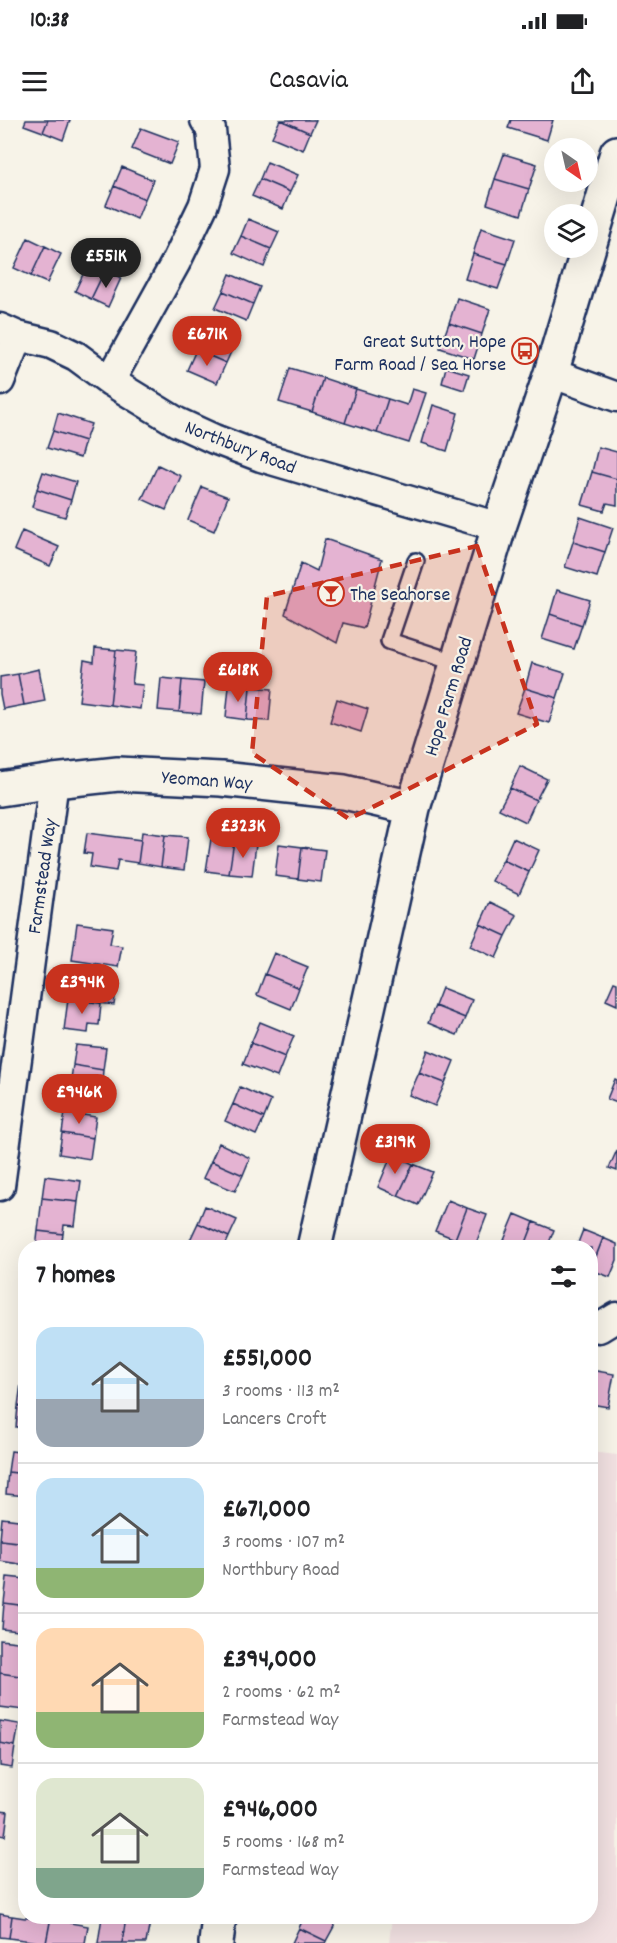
<!DOCTYPE html>
<html lang="en">
<head>
<meta charset="utf-8">
<style>
  :root { --surface:#fff; --page:#f6f6f6; --text:#202124; --muted:#757577; --line:#e0e0e0; --accent:#c8321e }
  body { margin:0; font-family:Dekko,sans-serif; background:var(--page); color:var(--text); height:100vh; display:flex; flex-direction:column; font-size:22px; white-space:nowrap }
  * { box-sizing:border-box; margin:0 }
  p { font-size:20px; color:var(--muted) }
  .icon { flex:none; width:33px; height:33px; fill:none; stroke:currentColor; stroke-width:2; stroke-linecap:round; stroke-linejoin:round }
  .map { position:relative; flex:1; overflow:hidden }
  .side { position:absolute; left:18px; top:1120px; width:580px; height:684px; display:flex; flex-direction:column; background:var(--surface); border-radius:24px; box-shadow:0 6px 24px #0002 }
  .side>* { flex:none }
  .needle { width:39px; rotate:146deg }
  .controls { position:absolute; left:544px; top:18px; display:grid; gap:12px }
  .controls a { display:grid; place-items:center; width:54px; height:54px; border-radius:50%; background:var(--surface); box-shadow:0 6px 24px #0002; font-size:30px }
  .price { position:absolute; translate:-50% -51px; padding:0 14px; border-radius:21px; background:var(--accent); color:#fff; font-size:20px; line-height:39px; filter:drop-shadow(0 2px 3px #0008) }
  .price::after { content:''; position:absolute; left:50%; top:36px; width:18px; height:14px; margin-left:-9px; background:inherit; clip-path:polygon(0 0,100% 0,50% 100%) }
  .price.current { background:#222; color:#fff }
  ul { padding:0; list-style:none }
  li { display:flex; align-items:center; gap:18px; height:150px; padding:0 18px }
  li+li { border-top:2px solid var(--line) }
  li span { display:grid; place-items:center; flex:none; width:168px; height:120px; border-radius:18px; color:#555 }
  li>.icon { margin-inline-start:auto }
  span .icon { width:72px; height:72px; fill:#fffc; stroke-width:1 }
  li b { font-size:26px }
  h2 { display:flex; justify-content:space-between; align-items:center; height:72px; padding:0 18px; font-size:26px }
  .status { display:flex; justify-content:space-between; align-items:center; height:42px; padding:0 30px; background:var(--surface); direction:ltr }
  .status svg { height:16px; fill:currentColor }
  header { display:flex; justify-content:space-between; align-items:center; height:78px; padding:0 18px; background:var(--surface); font-size:27px; font-weight:600 }
  .map>svg:first-child { display:block }
  .built { fill:#f1e0e1 }
  .building { fill:#e4b3d2; stroke:#1b2f5e; stroke-width:1.5 }
  .lines { fill:none; stroke-linecap:round; stroke-linejoin:round }
  .lane-casing { stroke:#1b2f5e; stroke-width:20 }
  .street-casing { stroke:#1b2f5e; stroke-width:33 }
  .secondary-casing { stroke:#1b2f5e; stroke-width:38 }
  .lane { stroke:#f7f3e8; stroke-width:15 }
  .street { stroke:#f7f3e8; stroke-width:28 }
  .secondary { stroke:#f7f3e8; stroke-width:33 }
  .marked { fill:#c8321e; fill-opacity:0.2; stroke:#c8321e; stroke-width:4.5; stroke-dasharray:12 8; stroke-linejoin:round }
  .labels { text-anchor:middle; stroke-width:4.5; stroke-linejoin:round; paint-order:stroke }
  .poi-label { font-size:20px; fill:#1b2f5e; stroke:#f7f3e8; text-anchor:end }
  .street-label { font-size:20px; fill:#1b2f5e; stroke:#f7f3e8 }
</style>
</head>
<body>
<div class="status"><b>10:38</b><svg viewBox="0 0 49 12"><path d="M0 12V9h3v3zM5 12V6h3v6zM10 12V3h3v9zM15 12V0h3v12zM26 1h20v11H26zM47 4h2v5h-2z"/></svg></div>
<header><svg class="icon" aria-label="menu" viewBox="0 0 24 24"><path d="M4 6h16M4 12h16M4 18h16"/></svg>Casavia<svg class="icon" aria-label="share" viewBox="0 0 24 24"><path d="M12 15V3M7 8l5-5 5 5M5 13v7h14v-7"/></svg></header>
<div class="map">
<svg width="617" height="1823" viewBox="0 0 617 1823">
  <rect width="100%" height="100%" fill="#f7f3e8"/>
  <filter id="ink" filterUnits="userSpaceOnUse"><feTurbulence type="fractalNoise" baseFrequency=".0167" numOctaves="2"/><feDisplacementMap in="SourceGraphic" scale="12" xChannelSelector="R" yChannelSelector="G"/><feConvolveMatrix kernelMatrix="1 2 1 2 8 2 1 2 1" color-interpolation-filters="sRGB"/></filter>
  <g filter="url(#ink)">
    <path class="built" d="M 591,1332 L 617,1335 L 617,1823 L 389,1823 L 392,1797 L 591,1797 Z"/>
    <path class="building" d="M 26,0 L 48,0 L 43,12 L 24,5 Z
      M 48,0 L 70,0 L 63,20 L 43,12 Z
      M 280,0 L 310,13 L 303,30 L 272,17 Z
      M 281,0 L 316,0 L 310,13 Z
      M 511,0 L 553,0 L 547,20 L 508,8 Z
      M 141,8 L 179,22 L 170,44 L 132,29 Z
      M 504,34 L 537,44 L 529,69 L 495,59 Z
      M 267,42 L 298,55 L 290,72 L 260,59 Z
      M 122,47 L 153,60 L 145,79 L 114,66 Z
      M 260,59 L 290,72 L 283,89 L 252,76 Z
      M 495,59 L 529,69 L 521,95 L 487,84 Z
      M 114,66 L 145,79 L 137,99 L 106,85 Z
      M 248,99 L 279,112 L 271,129 L 241,116 Z
      M 481,108 L 515,119 L 507,144 L 473,134 Z
      M 241,116 L 271,129 L 264,147 L 233,133 Z
      M 28,118 L 45,126 L 31,156 L 14,148 Z
      M 45,126 L 61,134 L 47,163 L 31,156 Z
      M 473,134 L 507,144 L 498,169 L 465,159 Z
      M 89,142 L 105,150 L 91,179 L 75,171 Z
      M 105,150 L 121,158 L 108,187 L 91,179 Z
      M 230,154 L 260,167 L 253,184 L 223,171 Z
      M 223,171 L 253,184 L 246,201 L 215,188 Z
      M 457,178 L 490,189 L 482,214 L 449,203 Z
      M 449,203 L 482,214 L 474,239 L 440,228 Z
      M 205,210 L 235,223 L 226,243 L 196,230 Z
      M 196,230 L 226,243 L 217,263 L 187,250 Z
      M 446,247 L 469,254 L 464,270 L 442,263 Z
      M 290,248 L 323,258 L 312,292 L 279,282 Z
      M 323,258 L 356,269 L 345,303 L 312,292 Z
      M 356,269 L 388,279 L 377,313 L 345,303 Z
      M 412,269 L 426,273 L 409,323 L 377,313 L 388,279 L 407,285 Z
      M 433,285 L 458,293 L 447,331 L 422,323 Z
      M 58,293 L 91,304 L 85,321 L 53,311 Z
      M 53,311 L 85,321 L 80,338 L 47,328 Z
      M 598,327 L 617,332 L 617,359 L 592,352 Z
      M 158,345 L 181,356 L 166,390 L 142,379 Z
      M 43,352 L 76,362 L 71,380 L 37,369 Z
      M 592,352 L 617,359 L 617,385 L 607,383 L 604,391 L 582,385 Z
      M 202,367 L 228,377 L 214,411 L 188,400 Z
      M 37,369 L 71,380 L 65,397 L 32,387 Z
      M 580,397 L 613,408 L 605,432 L 573,422 Z
      M 22,411 L 59,427 L 50,446 L 14,430 Z
      M 325,419 L 382,439 L 364,508 L 343,503 L 337,523 L 285,494 L 301,443 L 317,451 Z
      M 573,422 L 605,432 L 597,457 L 565,447 Z
      M 557,470 L 590,480 L 582,505 L 550,494 Z
      M 550,494 L 582,505 L 574,529 L 542,519 Z
      M 95,528 L 116,530 L 110,585 L 79,581 L 84,540 L 94,542 Z
      M 116,530 L 136,532 L 132,564 L 143,565 L 140,589 L 110,585 Z
      M 532,543 L 565,553 L 557,578 L 525,568 Z
      M 39,549 L 45,581 L 24,585 L 18,554 Z
      M 18,554 L 24,585 L 3,589 L 0,574 L 0,557 Z
      M 161,558 L 182,560 L 179,592 L 158,590 Z
      M 182,560 L 204,562 L 201,594 L 179,592 Z
      M 229,566 L 250,567 L 247,600 L 226,597 Z
      M 250,567 L 272,569 L 269,601 L 247,600 Z
      M 525,568 L 557,578 L 549,603 L 516,593 Z
      M 337,579 L 368,589 L 361,612 L 330,602 Z
      M 520,646 L 547,659 L 536,680 L 510,668 Z
      M 510,668 L 536,680 L 526,702 L 499,689 Z
      M 142,712 L 165,715 L 161,747 L 138,743 Z
      M 87,713 L 141,720 L 138,743 L 118,740 L 116,751 L 90,747 L 92,734 L 84,733 Z
      M 165,715 L 188,717 L 184,750 L 161,747 Z
      M 513,718 L 539,730 L 529,752 L 503,740 Z
      M 211,719 L 234,721 L 229,754 L 206,751 Z
      M 234,721 L 256,724 L 252,756 L 229,754 Z
      M 279,724 L 302,727 L 298,759 L 275,756 Z
      M 302,727 L 325,730 L 321,762 L 298,759 Z
      M 503,740 L 529,752 L 519,774 L 492,761 Z
      M 490,782 L 517,795 L 506,816 L 480,804 Z
      M 77,803 L 113,808 L 110,824 L 122,826 L 118,847 L 72,840 Z
      M 480,804 L 506,816 L 496,838 L 470,826 Z
      M 274,833 L 308,847 L 299,868 L 265,854 Z
      M 265,854 L 299,868 L 291,889 L 257,875 Z
      M 71,856 L 117,862 L 114,885 L 68,879 Z
      M 614,862 L 617,863 L 617,885 L 606,880 Z
      M 442,868 L 472,880 L 465,898 L 435,886 Z
      M 68,879 L 101,883 L 99,905 L 89,904 L 88,913 L 64,910 Z
      M 435,886 L 465,898 L 457,915 L 428,903 Z
      M 260,902 L 294,916 L 285,937 L 251,923 Z
      M 251,923 L 285,937 L 277,957 L 243,944 Z
      M 76,925 L 106,928 L 103,950 L 73,945 Z
      M 428,930 L 454,941 L 445,963 L 419,953 Z
      M 73,945 L 103,950 L 101,971 L 70,966 Z
      M 419,953 L 445,963 L 435,986 L 409,975 Z
      M 615,959 L 617,960 L 617,983 L 607,979 Z
      M 240,967 L 271,981 L 264,998 L 233,984 Z
      M 233,984 L 264,998 L 256,1015 L 225,1001 Z
      M 65,992 L 96,997 L 93,1018 L 62,1013 Z
      M 62,1013 L 93,1018 L 90,1039 L 59,1034 Z
      M 219,1023 L 250,1038 L 243,1055 L 211,1041 Z
      M 617,1030 L 617,1051 L 609,1048 Z
      M 392,1034 L 413,1044 L 398,1076 L 378,1067 Z
      M 211,1041 L 243,1055 L 235,1071 L 203,1058 Z
      M 413,1044 L 433,1052 L 418,1085 L 398,1076 Z
      M 45,1056 L 81,1061 L 78,1082 L 42,1078 Z
      M 42,1078 L 78,1082 L 75,1106 L 64,1105 L 63,1114 L 38,1111 Z
      M 448,1080 L 467,1088 L 455,1119 L 435,1111 Z
      M 205,1086 L 237,1100 L 229,1117 L 198,1103 Z
      M 467,1088 L 487,1095 L 475,1126 L 455,1119 Z
      M 515,1094 L 534,1102 L 524,1128 L 510,1128 L 502,1125 Z
      M 534,1102 L 554,1110 L 547,1128 L 524,1128 Z
      M 198,1103 L 229,1117 L 224,1128 L 207,1128 L 190,1120 Z
      M 583,1110 L 603,1118 L 591,1149 L 591,1128 L 576,1128 Z
      M 38,1111 L 63,1114 L 61,1126 L 71,1128 L 36,1128 Z
      M 603,1118 L 617,1124 L 617,1140 L 610,1157 L 591,1150 Z
      M 591,1250 L 614,1254 L 608,1287 L 591,1284 Z
      M 21,1264 L 26,1265 L 26,1287 L 18,1286 Z
      M 18,1286 L 26,1287 L 26,1308 L 16,1307 Z
      M 11,1331 L 26,1333 L 26,1354 L 8,1352 Z
      M 8,1352 L 26,1354 L 26,1376 L 6,1374 Z
      M 2,1398 L 26,1401 L 26,1423 L 0,1420 Z
      M 0,1420 L 26,1423 L 26,1445 L 0,1441 Z
      M 7,1457 L 26,1459 L 26,1486 L 4,1483 Z
      M 4,1483 L 26,1486 L 26,1512 L 2,1509 Z
      M 0,1520 L 26,1523 L 26,1557 L 0,1553 Z
      M 0,1553 L 26,1557 L 24,1590 L 0,1587 Z
      M 0,1601 L 19,1604 L 15,1626 L 0,1623 Z
      M 0,1623 L 15,1626 L 12,1648 L 0,1646 Z
      M 0,1691 L 8,1692 L 5,1716 L 0,1715 Z
      M 0,1794 L 12,1796 L 9,1818 L 0,1817 Z
      M 12,1796 L 25,1798 L 51,1797 L 46,1823 L 9,1818 Z
      M 51,1797 L 71,1797 L 70,1803 L 88,1806 L 85,1823 L 46,1823 Z
      M 102,1797 L 126,1798 L 122,1823 L 98,1823 Z
      M 304,1797 L 329,1797 L 337,1801 L 326,1821 L 299,1808 Z
      M 126,1798 L 150,1802 L 146,1823 L 122,1823 Z
      M 299,1808 L 326,1821 L 326,1823 L 292,1823 Z"/>
    <g class="lines">
      <defs>
        <path id="lane" d="M 416,441 L 389,521 L 457,543"/>
        <path id="street" d="M 0,208 L 18,216 L 51,224 L 76,236 L 110,261 L 177,302 L 214,319 L 261,337 L 499,407
          M 551,253 L 617,277
          M 0,261 L 18,216
          M 110,261 L 176,142 L 203,86 L 215,49 L 211,10 L 205,0
          M 0,1066 L 54,661
          M 591,1206 L 599,1208 L 617,1197"/>
        <path id="secondary" d="M 0,669 L 54,661 L 118,654 L 221,659 L 344,672 L 413,688
          M 314,1128 L 413,688 L 499,407 L 551,253 L 617,33
          M 216,1823 L 219,1797"/>
      </defs>
      <use href="#lane" class="lane-casing"/>
      <use href="#street" class="street-casing"/>
      <use href="#secondary" class="secondary-casing"/>
      <use href="#lane" class="lane"/>
      <use href="#street" class="street"/>
      <use href="#secondary" class="secondary"/>
    </g>
  </g>
  <path class="marked" d="M 477,426 L 537,604 L 349,699 L 252,633 L 267,476 Z"/>
  <defs>
    <symbol id="bus-ring" viewBox="-11 -11 22 22"><circle r="9.5" fill="#f7f3e8" stroke="#c8321e" stroke-width="1.5"/><path d="M-5-6H5V4H4V6H2V4H-2V6H-4V4H-5ZM-3.5-4V0h7V-4ZM-3.5 1.2v1.5H-2V1.2ZM2 1.2v1.5H3.5V1.2Z" fill="#c8321e"/></symbol>
    <symbol id="bar-ring" viewBox="-11 -11 22 22"><circle r="9.5" fill="#f7f3e8" stroke="#c8321e" stroke-width="1.5"/><path d="M-6-5H6L.8 .8V4.5H3.5V6h-7V4.5H-.8V.8Z" fill="#c8321e"/></symbol>
  </defs>
  <g fill-rule="evenodd">
    <use href="#bus-ring" x="510" y="216" width="30" height="30"/>
    <use href="#bar-ring" x="316" y="458" width="30" height="30"/>
  </g>
  <g class="labels">
    <g class="poi-label">
      <text x="506" y="227">Great Sutton, Hope<tspan x="506" dy="23">Farm Road / Sea Horse</tspan></text>
      <text x="350" y="480" text-anchor="start">The Seahorse</text>
    </g>
    <g class="street-label">
      <text transform="translate(241 326) rotate(21)" y="7">Northbury Road</text>
      <text transform="translate(447 576) rotate(-73)" y="7">Hope Farm Road</text>
      <text transform="translate(207 659) rotate(4)" y="7">Yeoman Way</text>
      <text transform="translate(41 756) rotate(-82)" y="7">Farmstead Way</text>
    </g>
  </g>
</svg>
<div class="controls">
<a><svg class="needle" viewBox="-14 -14 28 28"><path d="M0-13l5 13h-10z" fill="#e53935"/><path d="M0 13l5-13h-10z" fill="#757577"/></svg></a>
<a><svg class="icon" aria-label="layers" viewBox="0 0 24 24"><path d="M12 4l9 5-9 5-9-5zM3 14l9 5 9-5"/></svg></a>
</div>
<b class="price current" style="left:106px;top:169px">£551K</b>
<b class="price" style="left:207px;top:247px">£671K</b>
<b class="price" style="left:238px;top:583px">£618K</b>
<b class="price" style="left:243px;top:739px">£323K</b>
<b class="price" style="left:82px;top:895px">£394K</b>
<b class="price" style="left:79px;top:1005px">£946K</b>
<b class="price" style="left:395px;top:1055px">£319K</b>
<section class="side">
<h2>7 homes<svg class="icon" aria-label="filters" viewBox="0 0 24 24"><path d="M4 7h16M4 17h16"/><circle cx="9" cy="7" r="2"/><circle cx="15" cy="17" r="2"/></svg></h2>
<ul>
<li><span style="background:linear-gradient(#bfe0f5 60%,#9aa5b1 0)"><svg class="icon" aria-label="home" viewBox="0 0 24 24"><path d="M3 11l9-7 9 7M6 9v11h12V9"/></svg></span><div><b>£551,000</b><p>3 rooms · 113 m²</p><p>Lancers Croft</p></div></li>
<li><span style="background:linear-gradient(#bfe0f5 75%,#8fb573 0)"><svg class="icon" aria-label="home" viewBox="0 0 24 24"><path d="M3 11l9-7 9 7M6 9v11h12V9"/></svg></span><div><b>£671,000</b><p>3 rooms · 107 m²</p><p>Northbury Road</p></div></li>
<li><span style="background:linear-gradient(#ffd9b3 70%,#8fb573 0)"><svg class="icon" aria-label="home" viewBox="0 0 24 24"><path d="M3 11l9-7 9 7M6 9v11h12V9"/></svg></span><div><b>£394,000</b><p>2 rooms · 62 m²</p><p>Farmstead Way</p></div></li>
<li><span style="background:linear-gradient(#dfe7d0 75%,#7fa58c 0)"><svg class="icon" aria-label="home" viewBox="0 0 24 24"><path d="M3 11l9-7 9 7M6 9v11h12V9"/></svg></span><div><b>£946,000</b><p>5 rooms · 168 m²</p><p>Farmstead Way</p></div></li>
</ul>
</section>
</div>
</body>
</html>
